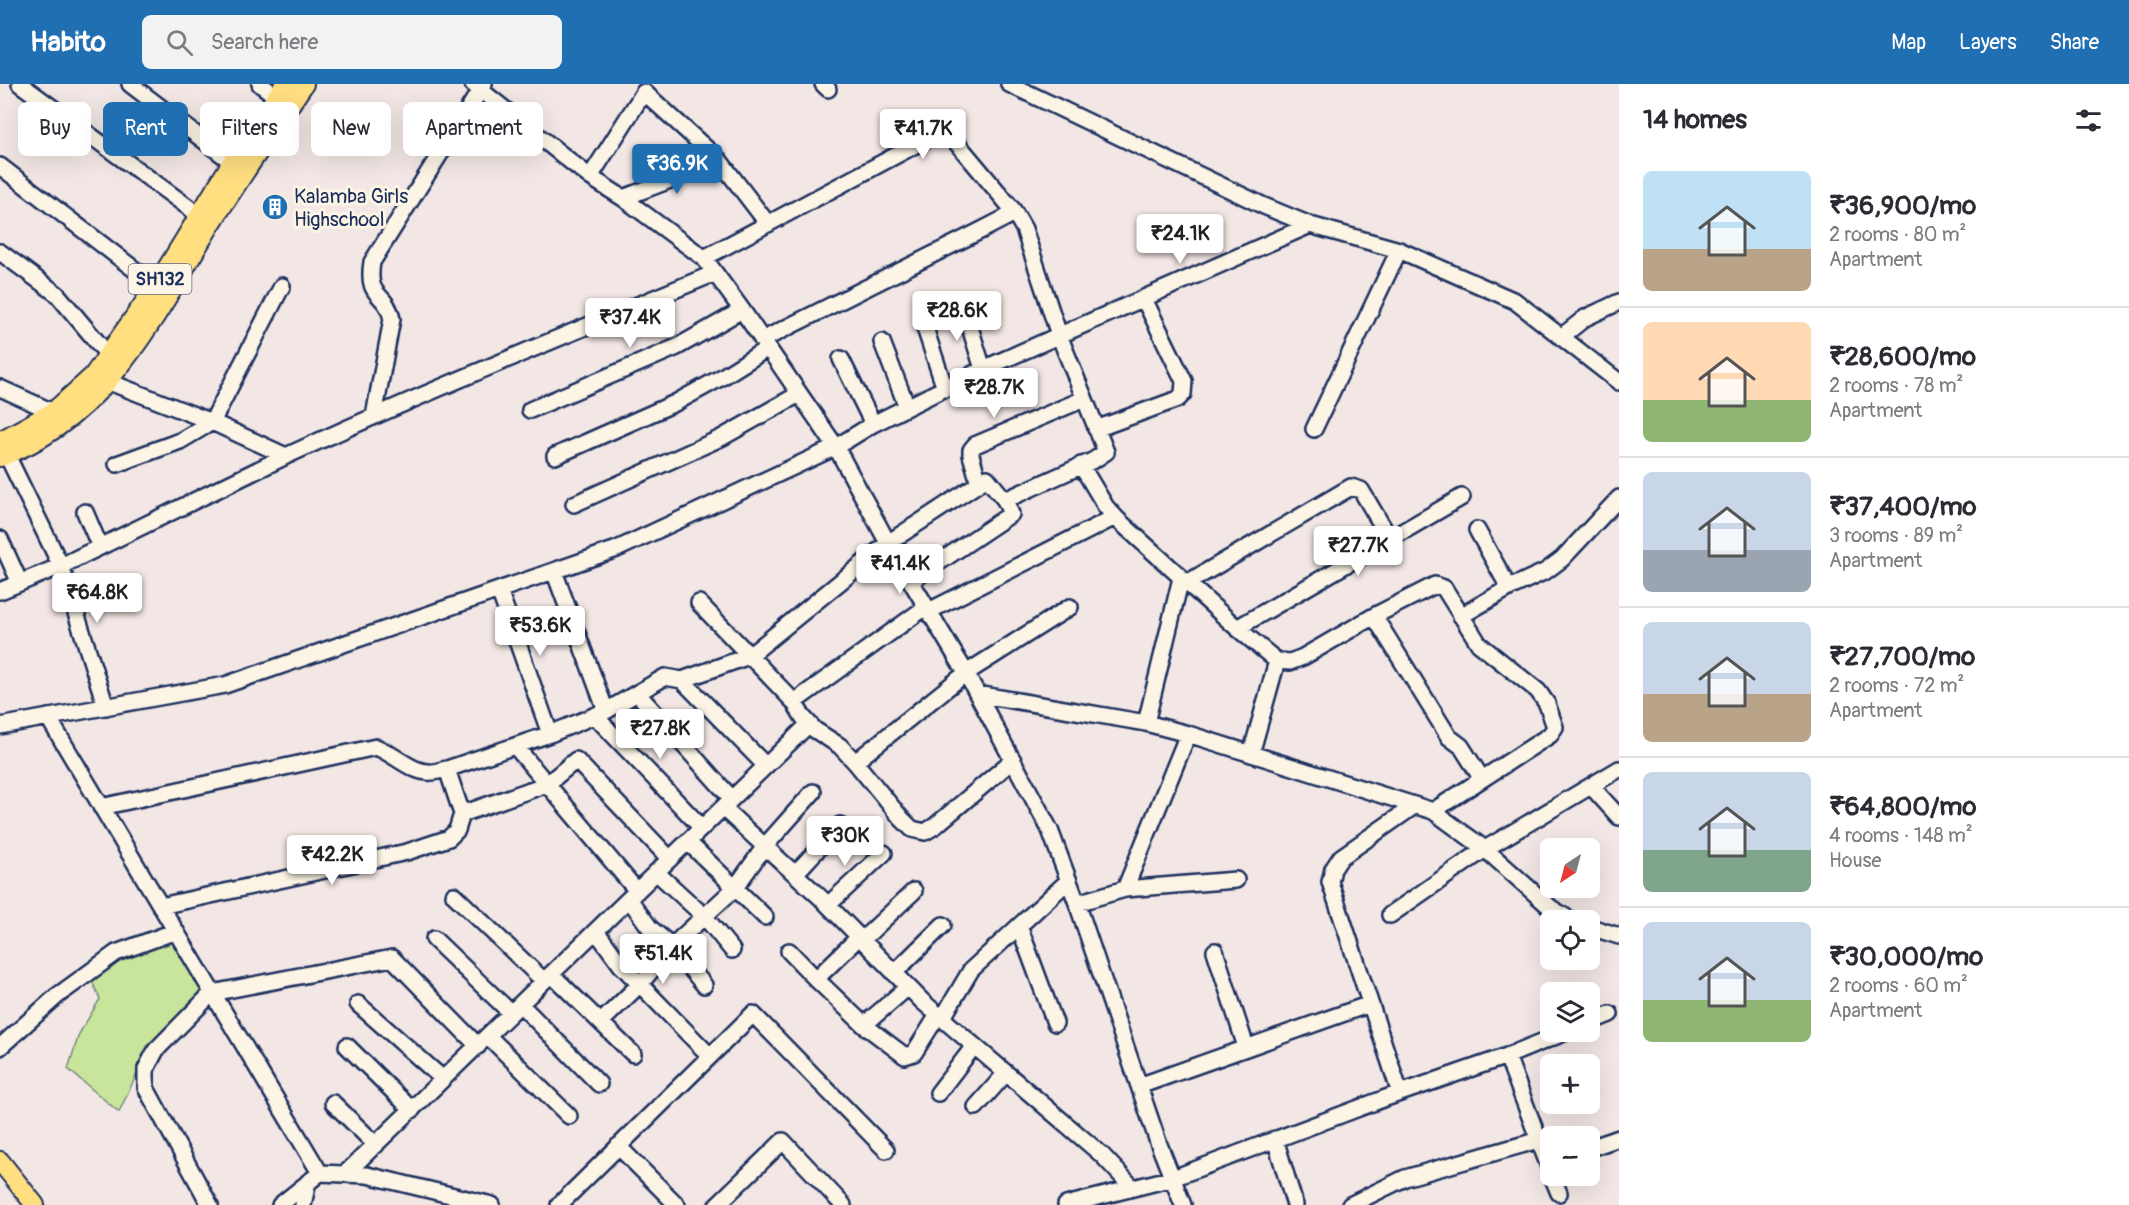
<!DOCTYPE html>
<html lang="en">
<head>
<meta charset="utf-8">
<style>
  :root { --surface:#fff; --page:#f2f2f3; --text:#2b2b33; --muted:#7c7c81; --line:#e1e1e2; --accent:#1f6fb2 }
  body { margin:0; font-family:Pangolin,sans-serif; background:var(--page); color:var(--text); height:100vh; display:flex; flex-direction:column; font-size:22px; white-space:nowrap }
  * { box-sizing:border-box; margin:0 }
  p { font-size:20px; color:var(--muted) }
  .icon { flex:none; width:33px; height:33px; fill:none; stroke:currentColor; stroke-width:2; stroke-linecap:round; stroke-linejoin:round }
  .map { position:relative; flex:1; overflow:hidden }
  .details { display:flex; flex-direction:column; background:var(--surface); width:510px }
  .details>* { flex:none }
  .hud { position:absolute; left:18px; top:18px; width:570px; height:54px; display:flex; gap:12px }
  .needle { width:39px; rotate:216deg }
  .buttons { position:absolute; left:1540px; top:754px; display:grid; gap:12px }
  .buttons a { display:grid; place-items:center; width:60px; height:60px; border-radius:9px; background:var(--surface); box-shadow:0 6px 24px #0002; font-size:30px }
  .price { position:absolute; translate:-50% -51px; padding:0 14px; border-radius:6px; background:#fff; color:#222; font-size:20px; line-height:39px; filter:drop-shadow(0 2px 3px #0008) }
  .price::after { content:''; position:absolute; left:50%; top:36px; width:18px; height:14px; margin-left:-9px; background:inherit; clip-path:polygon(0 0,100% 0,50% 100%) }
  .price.selected { background:var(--accent); color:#fff }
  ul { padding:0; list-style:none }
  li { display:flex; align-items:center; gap:18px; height:150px; padding:0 24px }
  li+li { border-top:2px solid var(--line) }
  li span { display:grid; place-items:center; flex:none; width:168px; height:120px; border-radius:9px; color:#555 }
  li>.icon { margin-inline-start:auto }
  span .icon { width:72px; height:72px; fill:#fffc; stroke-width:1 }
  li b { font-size:26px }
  h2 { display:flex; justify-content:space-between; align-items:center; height:72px; padding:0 24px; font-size:26px }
  .chip { padding:0 21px; border-radius:9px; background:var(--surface); box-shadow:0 6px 24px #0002; font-size:21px; line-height:54px }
  .chip.selected { background:var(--accent); color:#fff }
  header { display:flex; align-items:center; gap:36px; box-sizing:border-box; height:84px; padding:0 30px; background:var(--accent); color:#fff }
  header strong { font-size:28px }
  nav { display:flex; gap:33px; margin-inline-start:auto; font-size:21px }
  .search { width:420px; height:54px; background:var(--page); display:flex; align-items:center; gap:15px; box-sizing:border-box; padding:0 21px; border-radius:9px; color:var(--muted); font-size:22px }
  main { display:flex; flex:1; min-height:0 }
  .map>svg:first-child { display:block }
  .green { fill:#c9e49b; stroke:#728a7c; stroke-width:1.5 }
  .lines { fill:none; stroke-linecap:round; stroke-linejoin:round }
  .minor-casing { stroke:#1b2f5e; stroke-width:20 }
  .major-casing { stroke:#1b2f5e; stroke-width:22 }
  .minor { stroke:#fcf5e5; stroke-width:15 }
  .major { stroke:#ffdf80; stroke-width:18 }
  .labels { text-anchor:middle; stroke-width:6; stroke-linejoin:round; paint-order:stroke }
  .shield { fill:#fcf5e5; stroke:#5e6a86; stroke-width:1.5 }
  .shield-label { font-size:18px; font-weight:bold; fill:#1b2f5e }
  .poi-label { font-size:20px; fill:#1b2f5e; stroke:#fcf5e5; text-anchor:start }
</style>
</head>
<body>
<header>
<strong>Habito</strong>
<div class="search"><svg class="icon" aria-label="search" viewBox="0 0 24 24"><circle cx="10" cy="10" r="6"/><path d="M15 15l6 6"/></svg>Search here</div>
<nav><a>Map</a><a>Layers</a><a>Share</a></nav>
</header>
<main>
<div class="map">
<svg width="1619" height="1121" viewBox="0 0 1619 1121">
  <rect width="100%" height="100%" fill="#f2e7e4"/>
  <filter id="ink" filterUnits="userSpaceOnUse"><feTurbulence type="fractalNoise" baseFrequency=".0167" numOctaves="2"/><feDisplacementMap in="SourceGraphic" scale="12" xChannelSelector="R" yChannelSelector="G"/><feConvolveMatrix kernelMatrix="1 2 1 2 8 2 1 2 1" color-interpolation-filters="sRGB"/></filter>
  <g filter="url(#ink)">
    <path class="green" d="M 174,856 L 204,910 L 158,952 L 139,985 L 119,1028 L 68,985 L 79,950 L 100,915 L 91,895 L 118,875 Z"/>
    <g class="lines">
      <defs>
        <path id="minor" d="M 20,0 L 199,131
          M 130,0 L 232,78
          M 260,0 L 277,13
          M 473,0 L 590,93 L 623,114 L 704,174 L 742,226 L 836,363 L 888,459 L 966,589 L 1050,746 L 1077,819 L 1158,1058 L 1183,1121
          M 823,0 L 828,5
          M 0,82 L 156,202
          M 590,93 L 644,8 L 720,77 L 768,140
          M 623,114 L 720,77
          M 1310,141 L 1399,166 L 1515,217 L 1619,298
          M 0,168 L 57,210 L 108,271
          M 963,221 L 983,285
          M 925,244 L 945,305
          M 1561,253 L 1585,234 L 1619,218
          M 762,256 L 982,146 L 1007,133 L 1013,126
          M 882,258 L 907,323
          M 841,275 L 873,340
          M 99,294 L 212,338 L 282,202
          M 0,304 L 53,328
          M 530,326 L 677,263 L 742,226
          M 374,332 L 392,235 C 386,206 366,217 372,178 L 484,0
          M 1096,345 L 1178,315 L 1183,310 L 1184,297 L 1144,215
          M 1314,345 L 1399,166
          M 555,372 L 675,319 L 722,293 L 768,264
          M 117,380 L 180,357 L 212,338 L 286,372 C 427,307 571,249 715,189
          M 1081,381 L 1106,423 L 1118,436 L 1237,544 L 1277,577 L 1290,578 L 1303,573 L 1374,532 L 1435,501 L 1444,504 L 1479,560 L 1538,607 L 1547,620 L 1555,643 L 1550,651 L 1433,727
          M 979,399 L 971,371 L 971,366 L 975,361 L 1084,315
          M 574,420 L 721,354 L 799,310
          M 85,428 L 100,463
          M 1477,446 L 1509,504
          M 0,455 L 20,499
          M 554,487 L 606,627
          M 911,497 L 1011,430 L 1005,416
          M 1187,499 L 1351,403 L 1361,406 L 1390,455
          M 499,506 L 550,650
          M 0,507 L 61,482 L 2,361
          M 699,519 L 794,618
          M 926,523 L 794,618 L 803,633 L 815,646 L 840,662 L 855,678 L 966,589 L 1070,523
          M 929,527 L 1115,433
          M 1374,532 L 1449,653 L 1461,662 L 1482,695
          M 1461,532 L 1509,504 L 1546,487 L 1562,475 L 1619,414
          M 1237,544 L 1462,413
          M 682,596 L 749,572 L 888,459 L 987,394 L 1005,416 L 1094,376 L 1106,368 L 1059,251 L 1024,145 L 1013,126 L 951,52 L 944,48 L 936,50 L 704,174
          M 637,609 L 732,715
          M 977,610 L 1146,639 L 1188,650 L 1433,727 L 1485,765 L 1551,824 L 1572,837
          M 106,623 L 61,482 L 286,372
          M 595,632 L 702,744
          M 48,633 L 320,1089
          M 1146,639 L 1181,494
          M 0,642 L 225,601 L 617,465 L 836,363 L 873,340 L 983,285 L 1310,141 L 1264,122 L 1009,0
          M 515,662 L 637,807
          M 1251,670 L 1277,577
          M 855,678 L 901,734 L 912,745 L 925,748 L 935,742 L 1013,676
          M 1591,702 L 1619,733
          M 101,723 L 376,663 C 394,670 410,687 428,688 C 434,689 441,686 447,685
          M 723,724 L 821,814 L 923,918 L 1102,1071 L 1133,1104
          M 688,758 L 765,833
          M 670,775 L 576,676 L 547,700 L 462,730 L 447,685 L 550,650 L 606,627 L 665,593 L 682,596 L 766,682
          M 656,788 L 705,833 L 732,866
          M 795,790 L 840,741
          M 1125,805 L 1188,650
          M 454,811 L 544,897
          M 629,815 L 650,844 L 672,862 L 704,901
          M 1077,819 L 1125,805 L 1236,796
          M 828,821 L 884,769
          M 161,822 L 407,768 L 449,754 L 457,746 L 462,730
          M 1390,831 L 1485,765 L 1619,685
          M 1019,842 L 1055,939
          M 1590,843 L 1619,852
          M 596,847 L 621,881 L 710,972
          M 859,853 L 816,895 L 864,941 L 908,903
          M 434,855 L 511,929
          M 862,856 L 914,807
          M 789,867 L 816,895
          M 1215,867 L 1246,963
          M 894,889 L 943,841
          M 551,890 L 633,970
          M 358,920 L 443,995
          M 520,920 L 599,1000
          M 942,935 L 971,886 L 1068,797
          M 601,938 L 640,900 L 672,862 L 735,804 L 765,762 L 813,708
          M 1590,938 L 1610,930
          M 864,941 L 905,972 L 914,969 L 938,931
          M 488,952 L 569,1032
          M 347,962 L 412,1026
          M 0,963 L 57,912 L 116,869 L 176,847
          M 1507,972 L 1551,1088
          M 1139,1002 L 1370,920
          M 938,1009 L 974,962
          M 1400,1009 L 1330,798 L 1333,785 L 1341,773 L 1414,722
          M 333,1019 L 376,1061
          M 976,1023 L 1006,989
          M 1275,1055 L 1295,1121
          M 618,1062 L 677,1121
          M 1590,1064 L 1619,1054
          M 346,1089 L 809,640
          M 1552,1092 L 1559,1109
          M 210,1121 L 146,1004 L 146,985 L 156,966 L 212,909 L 392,874 L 478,962
          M 280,1121 L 320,1089 L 367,1091 L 492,1121
          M 303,1121 L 308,1098
          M 559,1121 L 753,930 L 886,1066
          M 717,1121 L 783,1057 L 843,1121
          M 1066,1121 L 1173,1094 L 1383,1015 L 1507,972 L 1566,948
          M 1350,1121 L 1405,1094 L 1539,1056"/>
        <path id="major" d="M 0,357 L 53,328 L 93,292 L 156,202 L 232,78 L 285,0
          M 0,373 C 107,336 157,227 213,137 C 242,91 273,46 304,0
          M 0,1077 L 35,1121"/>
      </defs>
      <use href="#minor" class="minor-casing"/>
      <use href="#major" class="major-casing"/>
      <use href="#minor" class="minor"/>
      <use href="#major" class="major"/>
    </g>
  </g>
  <defs>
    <symbol id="building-disc" viewBox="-11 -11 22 22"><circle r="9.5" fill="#1f6fb2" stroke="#fcf5e5"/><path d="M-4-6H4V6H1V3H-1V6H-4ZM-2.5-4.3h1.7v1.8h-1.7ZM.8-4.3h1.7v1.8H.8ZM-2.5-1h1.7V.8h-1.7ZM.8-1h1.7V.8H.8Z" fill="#fff"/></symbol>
  </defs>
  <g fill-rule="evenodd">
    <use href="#building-disc" x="260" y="108" width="30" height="30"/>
  </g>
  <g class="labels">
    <rect class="shield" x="128.5" y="180" width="63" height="30" rx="4.5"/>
    <g class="shield-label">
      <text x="160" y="201">SH132</text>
    </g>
    <g class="poi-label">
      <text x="294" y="119">Kalamba Girls<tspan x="294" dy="23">Highschool</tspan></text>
    </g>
  </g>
</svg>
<div class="buttons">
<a><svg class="needle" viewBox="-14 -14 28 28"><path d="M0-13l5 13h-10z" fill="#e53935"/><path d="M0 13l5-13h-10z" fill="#7c7c81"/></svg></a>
<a><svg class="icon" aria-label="locate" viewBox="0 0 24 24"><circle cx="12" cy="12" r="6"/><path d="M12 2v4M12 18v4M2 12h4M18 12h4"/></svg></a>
<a><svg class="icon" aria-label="layers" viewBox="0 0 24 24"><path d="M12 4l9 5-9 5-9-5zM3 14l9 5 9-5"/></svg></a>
<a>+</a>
<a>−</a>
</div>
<b class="price" style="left:923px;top:76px">₹41.7K</b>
<b class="price selected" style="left:677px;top:111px">₹36.9K</b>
<b class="price" style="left:1180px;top:181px">₹24.1K</b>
<b class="price" style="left:957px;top:258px">₹28.6K</b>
<b class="price" style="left:630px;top:265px">₹37.4K</b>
<b class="price" style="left:994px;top:335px">₹28.7K</b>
<b class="price" style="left:1358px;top:493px">₹27.7K</b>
<b class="price" style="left:900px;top:511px">₹41.4K</b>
<b class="price" style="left:97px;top:540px">₹64.8K</b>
<b class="price" style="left:540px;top:573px">₹53.6K</b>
<b class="price" style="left:660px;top:676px">₹27.8K</b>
<b class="price" style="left:845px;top:783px">₹30K</b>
<b class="price" style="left:332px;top:802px">₹42.2K</b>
<b class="price" style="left:663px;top:901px">₹51.4K</b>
<div class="hud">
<a class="chip">Buy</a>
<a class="chip selected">Rent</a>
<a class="chip">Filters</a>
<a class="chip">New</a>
<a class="chip">Apartment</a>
</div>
</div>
<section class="details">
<h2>14 homes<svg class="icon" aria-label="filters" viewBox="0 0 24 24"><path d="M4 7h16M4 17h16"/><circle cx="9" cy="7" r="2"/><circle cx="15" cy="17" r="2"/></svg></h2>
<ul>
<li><span style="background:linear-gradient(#bfe0f5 65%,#b9a48a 0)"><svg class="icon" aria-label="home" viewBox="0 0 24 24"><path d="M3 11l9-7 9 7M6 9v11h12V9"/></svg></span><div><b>₹36,900/mo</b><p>2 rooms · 80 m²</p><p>Apartment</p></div></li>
<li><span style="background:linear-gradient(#ffd9b3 65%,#8fb573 0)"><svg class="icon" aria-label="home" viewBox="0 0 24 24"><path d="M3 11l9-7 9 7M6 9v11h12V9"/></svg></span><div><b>₹28,600/mo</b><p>2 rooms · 78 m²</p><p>Apartment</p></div></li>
<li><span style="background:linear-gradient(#c9d6e8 65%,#9aa5b1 0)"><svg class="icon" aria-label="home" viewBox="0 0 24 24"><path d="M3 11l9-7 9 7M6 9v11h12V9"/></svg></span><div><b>₹37,400/mo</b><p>3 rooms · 89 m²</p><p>Apartment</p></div></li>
<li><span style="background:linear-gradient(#c9d6e8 60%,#b9a48a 0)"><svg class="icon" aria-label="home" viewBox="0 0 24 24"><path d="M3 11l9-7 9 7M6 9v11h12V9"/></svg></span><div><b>₹27,700/mo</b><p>2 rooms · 72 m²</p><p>Apartment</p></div></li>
<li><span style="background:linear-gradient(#c9d6e8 65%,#7fa58c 0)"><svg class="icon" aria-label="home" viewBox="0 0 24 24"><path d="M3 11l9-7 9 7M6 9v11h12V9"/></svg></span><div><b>₹64,800/mo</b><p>4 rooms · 148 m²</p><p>House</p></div></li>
<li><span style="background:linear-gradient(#c9d6e8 65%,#8fb573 0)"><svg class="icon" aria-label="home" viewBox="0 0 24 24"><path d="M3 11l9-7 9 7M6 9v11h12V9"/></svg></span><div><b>₹30,000/mo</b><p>2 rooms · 60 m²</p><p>Apartment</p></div></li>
</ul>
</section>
</main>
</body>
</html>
